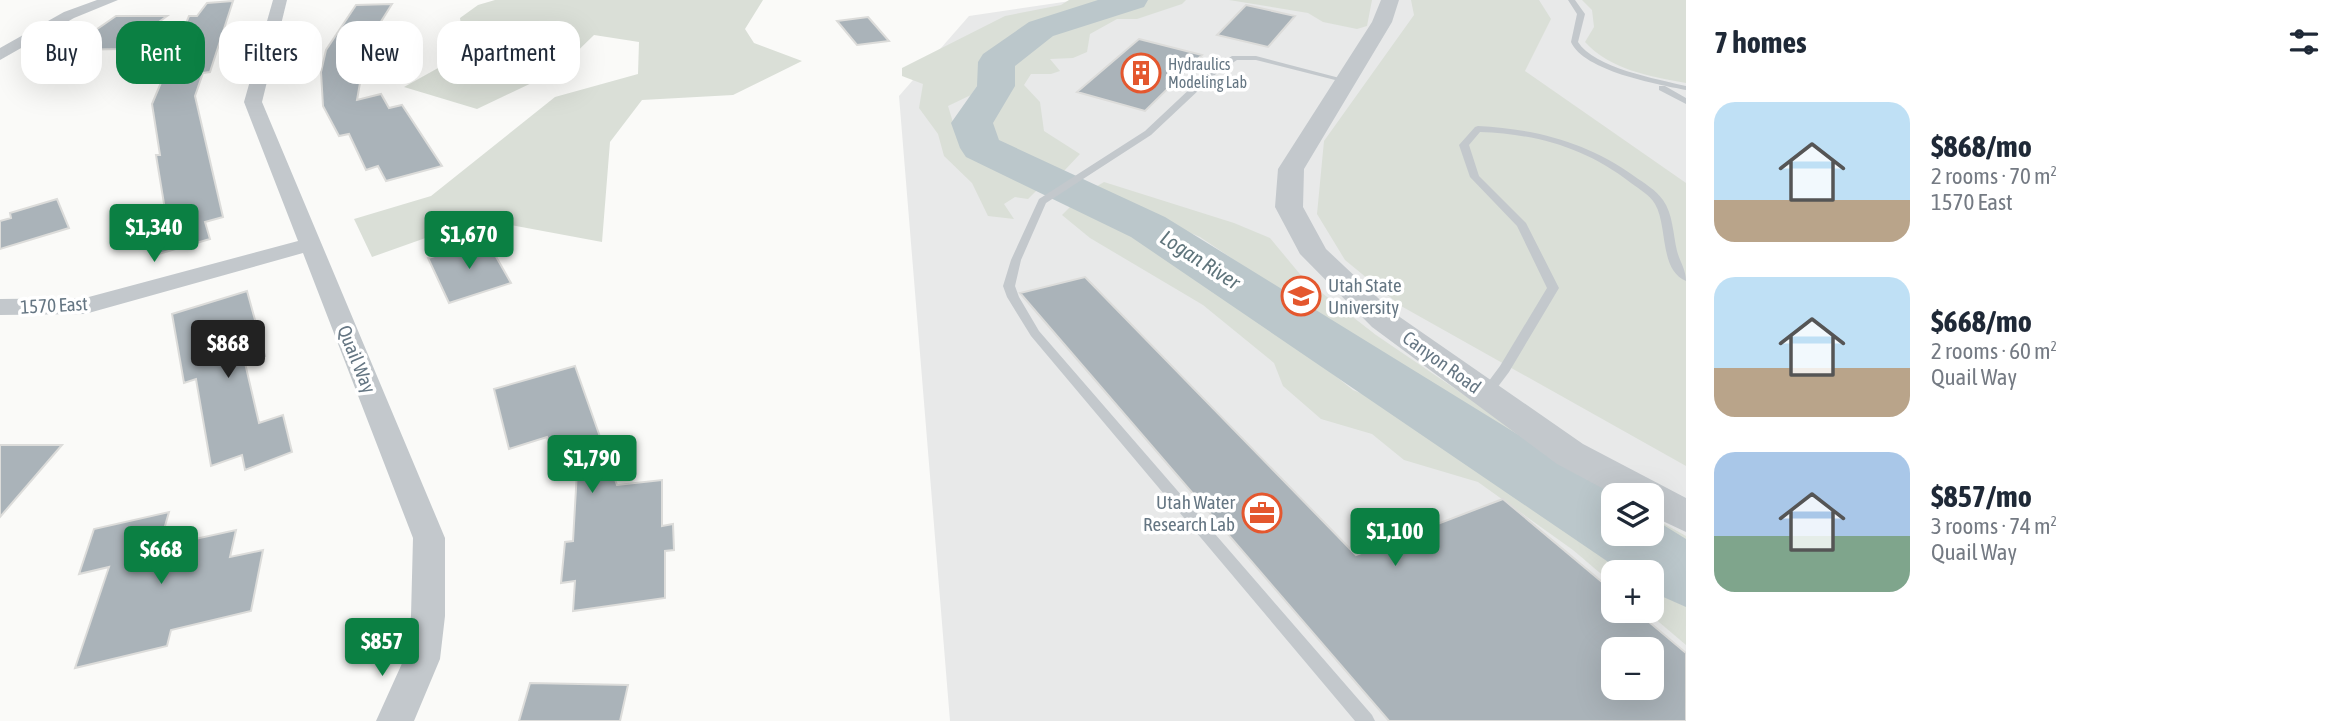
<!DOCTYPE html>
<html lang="en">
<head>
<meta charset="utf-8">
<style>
  :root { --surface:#fff; --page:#f6f6f7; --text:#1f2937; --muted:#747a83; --accent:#0b8043 }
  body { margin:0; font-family:"Asap Condensed",sans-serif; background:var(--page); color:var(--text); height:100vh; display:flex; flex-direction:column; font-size:26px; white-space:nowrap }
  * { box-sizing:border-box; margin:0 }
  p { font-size:23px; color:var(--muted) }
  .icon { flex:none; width:38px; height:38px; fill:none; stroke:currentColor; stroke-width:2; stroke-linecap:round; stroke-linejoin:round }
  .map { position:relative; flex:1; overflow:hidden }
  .details { display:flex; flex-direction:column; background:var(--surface); width:665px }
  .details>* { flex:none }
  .guide { position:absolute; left:21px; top:21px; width:665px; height:63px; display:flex; gap:14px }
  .buttons { position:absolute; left:1601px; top:483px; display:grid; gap:14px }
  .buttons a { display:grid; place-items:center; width:63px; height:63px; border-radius:14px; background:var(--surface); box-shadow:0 7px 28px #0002; font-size:35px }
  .price { position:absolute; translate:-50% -60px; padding:0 16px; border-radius:7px; background:var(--accent); color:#fff; font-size:23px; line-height:46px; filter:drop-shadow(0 2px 4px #0008) }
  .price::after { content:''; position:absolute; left:50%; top:42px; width:21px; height:16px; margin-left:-10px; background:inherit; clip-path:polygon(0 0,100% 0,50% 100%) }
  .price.selected { background:#222; color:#fff }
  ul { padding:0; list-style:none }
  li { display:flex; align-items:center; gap:21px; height:175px; padding:0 28px }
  li span { display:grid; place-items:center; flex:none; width:196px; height:140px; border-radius:21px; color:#555 }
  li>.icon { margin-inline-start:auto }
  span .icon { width:84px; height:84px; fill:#fffc; stroke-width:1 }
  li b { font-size:30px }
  h2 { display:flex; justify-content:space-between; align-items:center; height:84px; padding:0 28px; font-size:30px }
  .tag { padding:0 24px; border-radius:21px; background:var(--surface); box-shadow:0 7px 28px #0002; font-size:24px; line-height:63px }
  .tag.selected { background:var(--accent); color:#fff }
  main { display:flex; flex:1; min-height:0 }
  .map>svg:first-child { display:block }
  .built { fill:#e8e9e9; fill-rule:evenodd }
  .green { fill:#dadfd7 }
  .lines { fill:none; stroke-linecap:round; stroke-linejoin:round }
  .river { fill:#bbc7cb; fill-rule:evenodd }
  .building { fill:#aab3b9; stroke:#dcdcda; stroke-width:2; fill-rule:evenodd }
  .service { fill:#c3c8cc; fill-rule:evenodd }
  .minor { fill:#c3c8cc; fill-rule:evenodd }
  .tertiary { fill:#c3c8cc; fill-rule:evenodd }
  .labels { text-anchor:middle; stroke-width:7; stroke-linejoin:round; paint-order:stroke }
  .far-poi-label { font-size:16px; fill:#657683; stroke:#fff; text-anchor:start }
  .poi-label { font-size:19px; fill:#657683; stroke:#fff; text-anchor:start }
  .street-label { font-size:19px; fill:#657683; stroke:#fff }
  .water-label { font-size:21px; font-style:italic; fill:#60757c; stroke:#fff }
</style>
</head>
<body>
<main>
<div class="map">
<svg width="1686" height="721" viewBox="0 0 1686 721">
  <rect width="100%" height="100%" fill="#fafaf8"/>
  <path class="built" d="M 1077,0 L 1686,0 L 1686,721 L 950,721 L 899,96 L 969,16 ZM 1614,495 L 1652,495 L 1652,534 L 1614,534 ZM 1614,572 L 1652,572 L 1652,611 L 1614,611 ZM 1614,649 L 1652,649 L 1652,688 L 1614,688 Z"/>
  <path class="green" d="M 495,0 L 763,0 L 745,29 L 754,43 L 802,61 L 733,95 L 642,100 L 610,142 L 602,242 L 479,219 L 372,257 L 354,219 L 431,196 L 555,97 L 638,74 L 639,42 L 594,35 L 557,71 L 477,109 L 404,87 L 465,53 L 460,18 L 478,5 Z
    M 1069,0 L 1186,0 L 1182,4 L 1137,19 L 1117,19 L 1090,34 L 1087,52 L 1073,58 L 1050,59 L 1060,71 L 1051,74 L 1031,74 L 1024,85 L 1040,102 L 1044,131 L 1080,154 L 1064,171 C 1043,172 1002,150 990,133 C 986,129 984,122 982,118 L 1007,77 L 1003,71 L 986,72 L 971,95 L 948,106 L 959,142 L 989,166 L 1039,188 L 1028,199 L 1015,197 L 1004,204 L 1014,219 L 988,216 L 972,183 L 944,156 L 938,134 L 919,108 L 923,84 L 902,76 L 902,68 L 1005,16 L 1061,5 Z
    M 1229,0 L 1372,0 L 1367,26 L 1357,29 L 1323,22 L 1308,13 Z
    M 1411,0 L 1539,0 L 1551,19 L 1525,71 L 1686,183 L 1686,466 L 1401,306 L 1345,260 L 1317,214 L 1324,141 L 1414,15 Z
    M 1582,0 L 1686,0 L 1686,83 C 1651,77 1609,69 1585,42 L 1594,27 L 1592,10 Z
    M 1104,182 L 1234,223 L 1270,238 L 1304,279 L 1376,335 L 1613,496 L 1613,514 L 1445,412 L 1300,304 L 1200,237 L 1103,196 L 1094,188 Z
    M 1088,206 L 1138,226 L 1212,278 L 1353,390 L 1440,426 L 1629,557 L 1686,588 L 1686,645 L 1646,611 L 1652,611 L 1652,572 L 1614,572 L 1613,584 L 1573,550 L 1478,482 L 1404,460 L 1372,434 L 1321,419 L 1283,386 L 1274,363 L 1203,305 L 1090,238 L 1062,215 L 1070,207 Z
    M 1652,517 L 1686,536 L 1686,562 L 1644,534 L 1652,534 Z"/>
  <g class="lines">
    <path class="river" d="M 1098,0 L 1148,0 L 1144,7 L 1053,36 L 1015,66 L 1015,86 L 993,123 L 999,140 L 1165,217 L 1616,495 L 1614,495 L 1614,534 L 1652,534 L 1652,518 L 1686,539 L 1686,607 L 1652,592 L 1652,572 L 1623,572 L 1131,237 L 966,157 L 960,148 L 951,123 L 977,86 L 978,62 L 983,54 L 1029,22 Z"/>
  </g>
  <path class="building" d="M 233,1 L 210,72 L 203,73 L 195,96 L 223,217 L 205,222 L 210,239 L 155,255 L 149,227 L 167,222 L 156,155 L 160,155 L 152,104 L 189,16 L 197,16 L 207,3 Z
    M 392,4 L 377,28 L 374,42 L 367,43 L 357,100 L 381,94 L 389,108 L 402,105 L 442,166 L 386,181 L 378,166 L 366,170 L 349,134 L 339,136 L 323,106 L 321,72 L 326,50 L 356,5 Z
    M 1246,5 L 1295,16 L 1268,47 L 1217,35 Z
    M 116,16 L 167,16 L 122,49 L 67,50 Z
    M 868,17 L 889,41 L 857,45 L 837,21 Z
    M 1139,39 L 1202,55 L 1145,111 L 1077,92 Z
    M 57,199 L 69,228 L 0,249 L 0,221 L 11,218 L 10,213 Z
    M 485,241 L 490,246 L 511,283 L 449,303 L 428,258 Z
    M 1085,277 L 1356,555 L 1503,499 L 1614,592 L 1614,611 L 1636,611 L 1686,653 L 1686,721 L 1389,721 L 1020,293 ZM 1614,649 L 1652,649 L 1652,688 L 1614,688 Z
    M 247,291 L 265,356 L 245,363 L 259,423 L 283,415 L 292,452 L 245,470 L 242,455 L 211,466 L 196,379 L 184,383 L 172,314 Z
    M 575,366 L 617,485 L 662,480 L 662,526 L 673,524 L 674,550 L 665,551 L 665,598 L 573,611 L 575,581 L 561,583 L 565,542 L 573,541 L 577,471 L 558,477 L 547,437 L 509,449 L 494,389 Z
    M 0,445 L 62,445 L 0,517 Z
    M 169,512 L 159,547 L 236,530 L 230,557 L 263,550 L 251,611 L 171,630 L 167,646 L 75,668 L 109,567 L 79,574 L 94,529 Z
    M 530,683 L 628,685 L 620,721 L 519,721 Z"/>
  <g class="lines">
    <path class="service" d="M 1568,0 L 1575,0 L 1585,14 L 1578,42 C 1594,68 1657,79 1686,86 L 1686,90 C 1656,84 1584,71 1571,42 L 1577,14 Z
      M 1232,56 L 1256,56 L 1351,81 L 1347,83 L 1256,60 L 1237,60 L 1217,73 L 1151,135 L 1046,203 L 1021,260 L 1015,286 L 1019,297 L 1039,331 L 1372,715 L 1375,721 L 1355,721 L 1031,336 L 1007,297 L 1003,286 L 1011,260 L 1039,199 L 1145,131 L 1211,69 Z
      M 1659,86 L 1665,86 L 1686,98 L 1686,104 L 1659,90 Z
      M 1478,126 C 1535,129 1587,142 1634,176 C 1644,183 1656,190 1663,200 C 1673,214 1673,234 1677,251 C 1680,262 1686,270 1686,281 C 1659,270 1668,226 1655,204 C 1650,195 1639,189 1631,183 C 1586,148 1537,134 1480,132 L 1469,145 L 1479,176 L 1526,223 L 1559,288 L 1509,372 L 1491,396 L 1486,397 L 1480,393 L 1500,366 L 1547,288 L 1517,226 L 1470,177 L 1459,145 L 1475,127 Z"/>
    <path class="minor" d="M 97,0 L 118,0 L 74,18 L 0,60 L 0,48 L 64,12 Z
      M 273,0 L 287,0 L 262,102 L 445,538 L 445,616 L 440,659 L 414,721 L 376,721 L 404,659 L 411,616 L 413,538 L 303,253 L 85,314 L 0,315 L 0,299 L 85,298 L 298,241 L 244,102 Z"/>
    <path class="tertiary" d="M 1381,0 L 1399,0 L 1392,22 L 1304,169 L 1303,207 L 1326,249 L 1394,313 L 1583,444 L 1686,498 L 1686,532 L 1652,516 L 1652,495 L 1615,495 L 1557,464 L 1372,327 L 1300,254 L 1275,207 L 1278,169 L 1372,22 Z"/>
  </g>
  <defs>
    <symbol id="building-ring" viewBox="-11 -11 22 22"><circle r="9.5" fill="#fff" stroke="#e4572e" stroke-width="1.5"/><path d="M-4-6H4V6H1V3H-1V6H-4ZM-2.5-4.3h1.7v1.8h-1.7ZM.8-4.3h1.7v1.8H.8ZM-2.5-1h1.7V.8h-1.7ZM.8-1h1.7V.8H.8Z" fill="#e4572e"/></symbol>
    <symbol id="university-ring" viewBox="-11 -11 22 22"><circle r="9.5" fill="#fff" stroke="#e4572e" stroke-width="1.5"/><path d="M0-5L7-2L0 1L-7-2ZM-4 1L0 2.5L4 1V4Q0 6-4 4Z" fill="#e4572e"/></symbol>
    <symbol id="office-ring" viewBox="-11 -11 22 22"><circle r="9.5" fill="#fff" stroke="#e4572e" stroke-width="1.5"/><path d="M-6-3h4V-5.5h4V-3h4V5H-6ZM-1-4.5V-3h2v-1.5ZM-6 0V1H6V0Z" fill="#e4572e"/></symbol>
  </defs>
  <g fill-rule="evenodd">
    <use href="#building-ring" x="1119" y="51" width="44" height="44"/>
    <use href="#university-ring" x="1279" y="274" width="44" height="44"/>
    <use href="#office-ring" x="1240" y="491" width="44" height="44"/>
  </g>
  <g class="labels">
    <g class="far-poi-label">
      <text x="1168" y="70">Hydraulics<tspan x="1168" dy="18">Modeling Lab</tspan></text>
    </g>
    <g class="poi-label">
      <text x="1328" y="292">Utah State<tspan x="1328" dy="22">University</tspan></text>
      <text x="1235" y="509" text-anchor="end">Utah Water<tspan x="1235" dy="22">Research Lab</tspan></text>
    </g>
    <g class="street-label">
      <text transform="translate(54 305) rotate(-3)" y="7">1570 East</text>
      <text transform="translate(357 359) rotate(68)" y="7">Quail Way</text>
      <text transform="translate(1442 362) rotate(36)" y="7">Canyon Road</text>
    </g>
    <g class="water-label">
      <text transform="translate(1200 260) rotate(33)" y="7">Logan River</text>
    </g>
  </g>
</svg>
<div class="buttons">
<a><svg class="icon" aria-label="layers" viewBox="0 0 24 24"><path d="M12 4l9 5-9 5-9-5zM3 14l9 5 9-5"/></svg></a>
<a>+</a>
<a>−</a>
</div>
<b class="price" style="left:154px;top:264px">$1,340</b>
<b class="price" style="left:469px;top:271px">$1,670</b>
<b class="price selected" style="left:228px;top:380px">$868</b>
<b class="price" style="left:592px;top:495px">$1,790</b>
<b class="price" style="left:1395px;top:568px">$1,100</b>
<b class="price" style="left:161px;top:586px">$668</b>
<b class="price" style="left:382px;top:678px">$857</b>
<div class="guide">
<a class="tag">Buy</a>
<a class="tag selected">Rent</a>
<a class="tag">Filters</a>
<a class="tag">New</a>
<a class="tag">Apartment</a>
</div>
</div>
<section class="details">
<h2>7 homes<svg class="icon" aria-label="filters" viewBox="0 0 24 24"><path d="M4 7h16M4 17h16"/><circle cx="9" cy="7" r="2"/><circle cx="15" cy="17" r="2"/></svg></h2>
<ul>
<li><span style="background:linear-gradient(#bfe0f5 70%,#b9a48a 0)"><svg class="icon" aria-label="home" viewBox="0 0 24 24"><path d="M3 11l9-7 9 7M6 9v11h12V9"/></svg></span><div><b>$868/mo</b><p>2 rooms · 70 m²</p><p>1570 East</p></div></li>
<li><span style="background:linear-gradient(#bfe0f5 65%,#b9a48a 0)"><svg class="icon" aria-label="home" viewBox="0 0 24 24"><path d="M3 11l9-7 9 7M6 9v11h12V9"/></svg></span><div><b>$668/mo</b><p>2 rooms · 60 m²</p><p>Quail Way</p></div></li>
<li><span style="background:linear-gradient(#a9c7e8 60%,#7fa58c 0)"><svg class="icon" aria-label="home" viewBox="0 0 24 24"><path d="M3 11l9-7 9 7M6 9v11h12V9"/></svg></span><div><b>$857/mo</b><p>3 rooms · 74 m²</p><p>Quail Way</p></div></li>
</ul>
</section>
</main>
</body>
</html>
